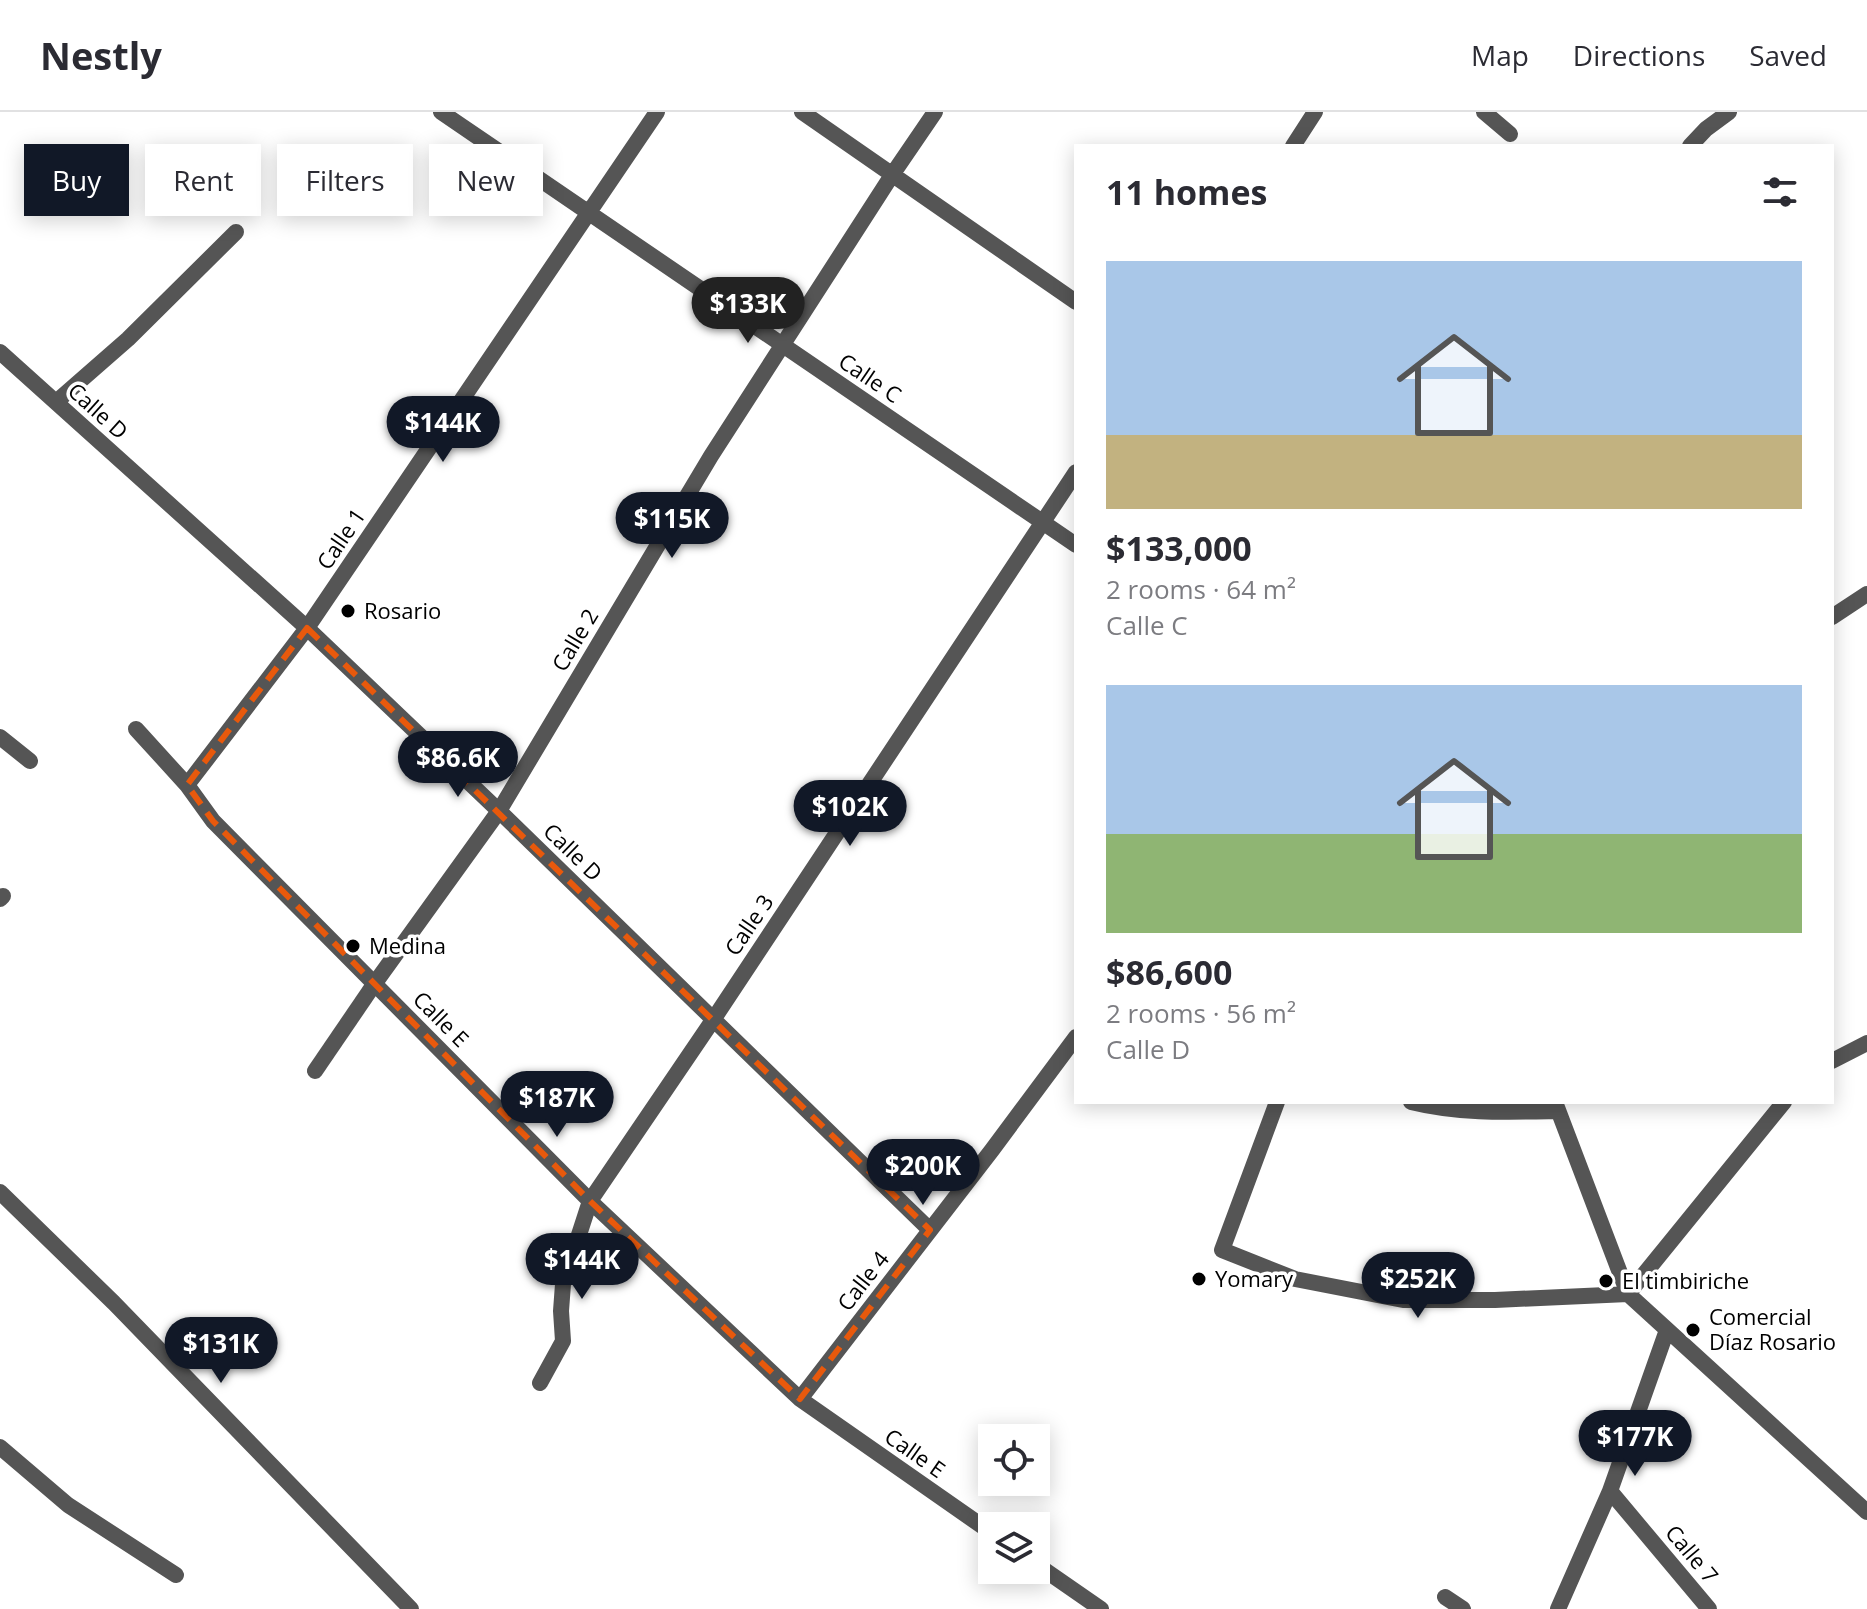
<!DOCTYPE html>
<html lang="en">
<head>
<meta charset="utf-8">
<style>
  :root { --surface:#fff; --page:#f2f2f3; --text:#2b2b33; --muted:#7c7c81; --line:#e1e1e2; --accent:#111827 }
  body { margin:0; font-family:"Open Sans",sans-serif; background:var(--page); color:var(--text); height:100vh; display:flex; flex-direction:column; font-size:30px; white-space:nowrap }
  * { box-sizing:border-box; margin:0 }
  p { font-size:26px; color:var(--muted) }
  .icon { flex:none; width:44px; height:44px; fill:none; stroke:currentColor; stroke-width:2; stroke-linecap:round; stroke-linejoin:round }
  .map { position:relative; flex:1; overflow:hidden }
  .panel { position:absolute; left:1074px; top:32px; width:760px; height:960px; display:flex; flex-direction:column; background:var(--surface); border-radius:0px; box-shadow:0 4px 20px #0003 }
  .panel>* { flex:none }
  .top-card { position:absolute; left:24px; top:32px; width:760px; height:72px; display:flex; gap:16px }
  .fabs { position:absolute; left:978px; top:1312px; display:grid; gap:16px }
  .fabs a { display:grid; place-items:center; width:72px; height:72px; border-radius:0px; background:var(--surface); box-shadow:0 4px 20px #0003; font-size:40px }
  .price { position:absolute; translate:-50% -68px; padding:0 18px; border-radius:28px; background:var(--accent); color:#fff; font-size:26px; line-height:52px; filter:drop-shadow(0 2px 4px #0008) }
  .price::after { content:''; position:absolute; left:50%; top:48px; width:24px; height:18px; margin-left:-12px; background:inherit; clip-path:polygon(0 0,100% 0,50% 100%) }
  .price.selected { background:#222; color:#fff }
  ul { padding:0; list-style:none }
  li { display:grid; align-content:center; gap:16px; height:424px; padding:0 32px }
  li span { display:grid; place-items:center; height:248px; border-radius:0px; color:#555 }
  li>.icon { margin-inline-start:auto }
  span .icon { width:144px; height:144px; fill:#fffc; stroke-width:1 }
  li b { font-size:34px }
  h2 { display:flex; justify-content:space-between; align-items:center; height:96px; padding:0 32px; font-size:34px }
  .pill { padding:0 28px; border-radius:0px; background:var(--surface); box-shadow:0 4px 20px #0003; font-size:28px; line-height:72px }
  .pill.selected { background:var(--accent); color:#fff }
  header { display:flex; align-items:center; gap:48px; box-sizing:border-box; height:112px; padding:0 40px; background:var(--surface); border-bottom:2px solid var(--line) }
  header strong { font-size:38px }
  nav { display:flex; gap:44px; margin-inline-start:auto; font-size:28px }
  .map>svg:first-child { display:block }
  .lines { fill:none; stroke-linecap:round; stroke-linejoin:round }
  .service { stroke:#555; stroke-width:16 }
  .minor { stroke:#555; stroke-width:16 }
  .marked { fill:none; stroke:#e8590c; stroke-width:6; stroke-dasharray:16 10; stroke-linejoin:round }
  .poi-dot { fill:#000; stroke:#fff; stroke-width:3 }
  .labels { text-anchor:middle; stroke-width:7; stroke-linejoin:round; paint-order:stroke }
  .street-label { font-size:22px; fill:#000; stroke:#fff }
  .poi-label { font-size:22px; fill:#000; stroke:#fff; text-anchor:start }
</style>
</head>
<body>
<header>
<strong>Nestly</strong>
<nav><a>Map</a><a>Directions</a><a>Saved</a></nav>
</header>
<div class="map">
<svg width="1867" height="1497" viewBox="0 0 1867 1497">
  <rect width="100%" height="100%" fill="#fff"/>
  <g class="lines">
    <path class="service" d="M 315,959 L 375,871"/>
    <path class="minor" d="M 441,0 L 1076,433
      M 802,0 L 1076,190
      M 1484,0 L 1510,22
      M 1293,34 L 1315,0
      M 1690,34 L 1706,17 L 1729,0
      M 0,240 L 307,516 L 499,699 L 930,1118
      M 56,290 L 128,227 L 236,120
      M 1832,505 L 1867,482
      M 136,617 L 187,673 L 213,709 L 590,1089 L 800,1287 L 992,1421
      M 0,625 L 30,649
      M 187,673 L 307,516 L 657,0
      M 0,787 L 3,784
      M 375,871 L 499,699 L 711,344 L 892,63 L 935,0
      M 1832,949 L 1867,931
      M 1277,990 L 1222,1138 L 1295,1167 L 1403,1188 L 1495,1188 L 1628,1182 L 1784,990
      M 1411,990 C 1459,1002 1509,1000 1558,999
      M 1555,990 L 1628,1182 L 1867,1400
      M 0,1080 L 114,1191 L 411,1497
      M 540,1271 L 563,1229 L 561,1199 L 563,1172 L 590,1089 L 713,908 L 1076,360
      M 800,1287 L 992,1038 L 1076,925
      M 0,1335 L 68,1393 L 176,1463
      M 1610,1379 L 1709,1497
      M 1036,1452 L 1101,1497
      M 1445,1485 L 1463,1497
      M 1558,1497 L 1610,1379 L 1667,1218"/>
  </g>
  <path class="marked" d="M 307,516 L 930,1118 L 800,1287 L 590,1089 L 213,709 L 187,673 Z"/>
  <g class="poi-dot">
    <circle cx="348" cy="499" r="8"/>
    <circle cx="353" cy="834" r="8"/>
    <circle cx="1199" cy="1167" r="8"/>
    <circle cx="1606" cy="1169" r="8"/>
    <circle cx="1693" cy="1218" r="8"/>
  </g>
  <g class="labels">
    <g class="street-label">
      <text transform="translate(870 266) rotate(34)" y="8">Calle C</text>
      <text transform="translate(98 299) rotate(42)" y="8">Calle D</text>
      <text transform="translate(341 427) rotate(-56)" y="8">Calle 1</text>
      <text transform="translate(575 528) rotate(-59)" y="8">Calle 2</text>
      <text transform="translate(573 740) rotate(44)" y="8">Calle D</text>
      <text transform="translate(749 813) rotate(-56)" y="8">Calle 3</text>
      <text transform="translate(441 907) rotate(45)" y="8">Calle E</text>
      <text transform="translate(863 1169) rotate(-52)" y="8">Calle 4</text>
      <text transform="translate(915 1341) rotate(35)" y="8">Calle E</text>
      <text transform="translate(1692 1442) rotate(50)" y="8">Calle 7</text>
    </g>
    <g class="poi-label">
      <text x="364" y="507">Rosario</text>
      <text x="369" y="842">Medina</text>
      <text x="1215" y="1175">Yomary</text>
      <text x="1622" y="1177">El timbiriche</text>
      <text x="1709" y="1213">Comercial<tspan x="1709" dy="25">Díaz Rosario</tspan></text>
    </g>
  </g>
</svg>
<div class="fabs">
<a><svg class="icon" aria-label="locate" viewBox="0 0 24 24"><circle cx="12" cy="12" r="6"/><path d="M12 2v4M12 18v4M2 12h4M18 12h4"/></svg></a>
<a><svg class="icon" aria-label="layers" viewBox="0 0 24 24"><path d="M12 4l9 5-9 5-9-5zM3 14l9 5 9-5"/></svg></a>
</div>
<b class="price selected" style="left:748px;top:233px">$133K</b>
<b class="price" style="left:443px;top:352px">$144K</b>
<b class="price" style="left:672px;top:448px">$115K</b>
<b class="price" style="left:458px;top:687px">$86.6K</b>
<b class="price" style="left:850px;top:736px">$102K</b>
<b class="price" style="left:557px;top:1027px">$187K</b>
<b class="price" style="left:923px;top:1095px">$200K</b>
<b class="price" style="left:582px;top:1189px">$144K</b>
<b class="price" style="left:1418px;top:1208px">$252K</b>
<b class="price" style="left:221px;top:1273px">$131K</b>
<b class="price" style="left:1635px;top:1366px">$177K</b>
<div class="top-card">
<a class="pill selected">Buy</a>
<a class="pill">Rent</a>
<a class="pill">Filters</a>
<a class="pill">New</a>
</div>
<section class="panel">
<h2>11 homes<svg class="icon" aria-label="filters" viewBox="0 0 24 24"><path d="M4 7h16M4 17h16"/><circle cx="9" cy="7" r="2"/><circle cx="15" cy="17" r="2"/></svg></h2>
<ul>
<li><span style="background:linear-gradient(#a9c7e8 70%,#c2b280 0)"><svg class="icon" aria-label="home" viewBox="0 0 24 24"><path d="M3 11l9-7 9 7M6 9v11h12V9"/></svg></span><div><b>$133,000</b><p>2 rooms · 64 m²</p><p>Calle C</p></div></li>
<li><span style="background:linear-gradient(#a9c7e8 60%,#8fb573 0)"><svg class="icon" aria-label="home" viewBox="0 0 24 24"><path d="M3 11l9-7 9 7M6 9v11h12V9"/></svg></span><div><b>$86,600</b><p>2 rooms · 56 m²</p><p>Calle D</p></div></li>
</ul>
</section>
</div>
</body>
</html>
